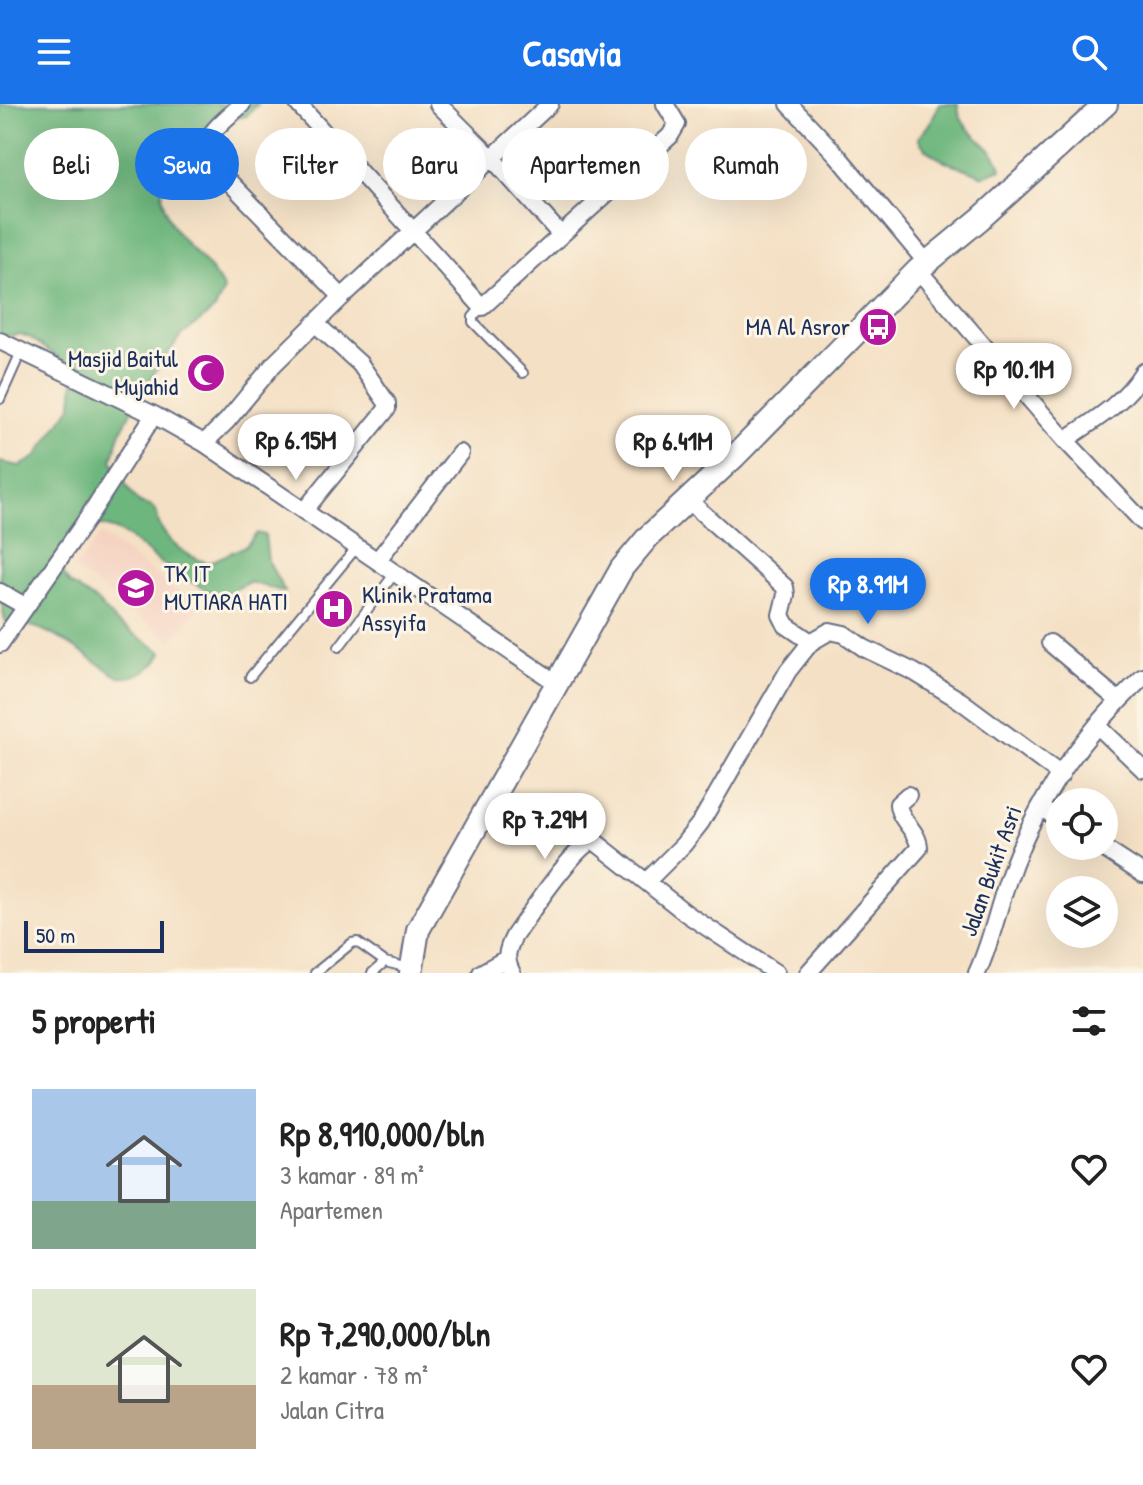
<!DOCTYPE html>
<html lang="id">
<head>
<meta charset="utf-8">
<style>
  :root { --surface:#fff; --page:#f6f6f6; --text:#222; --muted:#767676; --accent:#1a73e8 }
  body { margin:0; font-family:"Patrick Hand",sans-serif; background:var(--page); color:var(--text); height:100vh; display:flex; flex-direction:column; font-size:30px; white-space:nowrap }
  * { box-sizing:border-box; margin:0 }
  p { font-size:26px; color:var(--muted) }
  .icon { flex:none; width:44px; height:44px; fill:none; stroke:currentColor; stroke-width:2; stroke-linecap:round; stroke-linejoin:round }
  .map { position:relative; height:869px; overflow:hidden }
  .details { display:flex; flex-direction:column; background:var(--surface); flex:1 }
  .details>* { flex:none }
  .banner { position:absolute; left:24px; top:24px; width:1096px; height:72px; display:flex; gap:16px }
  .tools { position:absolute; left:1046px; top:684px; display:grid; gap:16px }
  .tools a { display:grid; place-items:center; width:72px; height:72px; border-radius:50%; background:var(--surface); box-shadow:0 8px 32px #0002; font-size:40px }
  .scale { position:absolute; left:24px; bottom:20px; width:140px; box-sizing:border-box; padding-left:8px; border:4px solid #1b2f5e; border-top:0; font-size:22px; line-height:28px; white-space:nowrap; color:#1b2f5e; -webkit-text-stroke:6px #fcf5e5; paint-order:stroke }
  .price { position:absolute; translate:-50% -68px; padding:0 18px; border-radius:28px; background:#fff; color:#222; font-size:26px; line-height:52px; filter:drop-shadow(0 2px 4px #0008) }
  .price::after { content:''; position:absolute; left:50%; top:48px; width:24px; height:18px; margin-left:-12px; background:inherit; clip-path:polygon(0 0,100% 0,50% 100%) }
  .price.current { background:var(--accent); color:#fff }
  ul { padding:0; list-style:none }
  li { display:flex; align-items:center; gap:24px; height:200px; padding:0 32px }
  li span { display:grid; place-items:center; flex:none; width:224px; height:160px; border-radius:0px; color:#555 }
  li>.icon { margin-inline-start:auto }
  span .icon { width:96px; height:96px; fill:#fffc; stroke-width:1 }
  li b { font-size:34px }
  h2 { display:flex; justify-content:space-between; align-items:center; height:96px; padding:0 32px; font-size:34px }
  .chip { padding:0 28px; border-radius:36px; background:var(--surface); box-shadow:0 8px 32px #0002; font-size:28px; line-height:72px }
  .chip.current { background:var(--accent); color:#fff }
  header { display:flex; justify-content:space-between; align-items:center; height:104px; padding:0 32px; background:var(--accent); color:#fff; font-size:36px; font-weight:800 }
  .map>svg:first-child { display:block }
  .built { fill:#f5d3c2 }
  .forest { fill:#6db67d; stroke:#44726e; stroke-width:2 }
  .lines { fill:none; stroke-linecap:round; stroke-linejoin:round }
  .service-casing { stroke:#676d82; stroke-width:12 }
  .minor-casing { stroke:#676d82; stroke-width:20 }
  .secondary-casing { stroke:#676d82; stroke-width:26 }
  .service { stroke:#fff; stroke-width:8 }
  .minor { stroke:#fff; stroke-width:16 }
  .secondary { stroke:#fff; stroke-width:22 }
  .labels { text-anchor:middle; stroke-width:6; stroke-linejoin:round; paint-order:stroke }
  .poi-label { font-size:24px; fill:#1b2f5e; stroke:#fcf5e5; text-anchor:end }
  .street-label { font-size:24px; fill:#1b2f5e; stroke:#fcf5e5 }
</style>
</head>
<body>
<header><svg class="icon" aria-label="menu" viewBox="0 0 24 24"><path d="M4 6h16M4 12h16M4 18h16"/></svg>Casavia<svg class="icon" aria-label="search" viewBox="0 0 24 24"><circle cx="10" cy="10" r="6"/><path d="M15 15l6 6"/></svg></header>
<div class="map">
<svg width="1143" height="869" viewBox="0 0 1143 869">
  <rect width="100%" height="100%" fill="#fcf5e5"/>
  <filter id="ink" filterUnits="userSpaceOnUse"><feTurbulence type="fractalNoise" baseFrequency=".0125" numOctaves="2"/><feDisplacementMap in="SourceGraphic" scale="16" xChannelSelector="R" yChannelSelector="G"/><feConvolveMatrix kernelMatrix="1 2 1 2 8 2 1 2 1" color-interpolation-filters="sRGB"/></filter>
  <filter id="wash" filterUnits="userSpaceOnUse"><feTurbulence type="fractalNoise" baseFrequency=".006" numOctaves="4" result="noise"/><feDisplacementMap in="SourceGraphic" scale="32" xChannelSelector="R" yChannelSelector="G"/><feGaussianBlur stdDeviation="1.8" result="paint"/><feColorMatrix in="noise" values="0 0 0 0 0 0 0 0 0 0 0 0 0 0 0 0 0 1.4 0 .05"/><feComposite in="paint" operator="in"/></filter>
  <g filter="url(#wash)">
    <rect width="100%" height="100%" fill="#f4e0c4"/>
    <path class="built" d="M 101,430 L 198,503 L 172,537 L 75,465 Z"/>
    <path class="forest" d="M 0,0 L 258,0 L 246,12 L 214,19 L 162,83 C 161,131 205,148 224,186 L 215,205 L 180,233 L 147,279 L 121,327 L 112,356 C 118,365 132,395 140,399 C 146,402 152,400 156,408 C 158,411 158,416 159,420 C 169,441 186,452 208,459 L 246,442 L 257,429 L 265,431 L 268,457 L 285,488 L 249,478 L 225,491 L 216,491 C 197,481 177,471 160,458 C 136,441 125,423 93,421 L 59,463 L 69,479 L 99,499 L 117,519 L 162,548 C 155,564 137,575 119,573 C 85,553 46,516 6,519 C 2,510 4,503 0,494 L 0,358 L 20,362 L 36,353 L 72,301 L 75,265 L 29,233 L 20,230 L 0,233 Z
      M 939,0 L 958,0 C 957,29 996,39 1001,65 L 983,72 C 962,61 930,58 918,34 L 931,18 Z"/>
  </g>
  <g filter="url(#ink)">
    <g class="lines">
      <defs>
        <path id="service" d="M 482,203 L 473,213 L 473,218 L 523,269
          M 0,295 L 21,248
          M 339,543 L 395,469
          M 250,573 L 357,443
          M 315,869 L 352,839 L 357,838 L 385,858
          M 372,869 L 385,858 L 409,864"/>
        <path id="minor" d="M 242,0 C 228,14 199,32 206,54 L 342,193
          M 298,0 L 482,203 L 670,32 L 677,20 L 665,0
          M 438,0 L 492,54 L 561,131
          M 789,0 L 837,51 L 927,159
          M 918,166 L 1065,336 L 1143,418
          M 0,237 L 154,311 L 204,339 L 558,580
          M 1065,336 C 1095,316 1124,299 1143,268
          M 204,339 L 227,317 L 274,260 L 342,193 L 550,0
          M 688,396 L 785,483 L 786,491 L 781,511 L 786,521 L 811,538 L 830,527 L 844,530 L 864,544 L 914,568 L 961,597 L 1061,671
          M 304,407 L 387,305 L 387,299 L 360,260 L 315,219
          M 377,457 L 460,349
          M 0,488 L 25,502
          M 1050,539 L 1119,597
          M 0,540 L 87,415 L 154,311
          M 1097,621 L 1143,665
          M 1040,703 L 1060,716
          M 1100,742 L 1143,770
          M 647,777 L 683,741 L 701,718 L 788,567 L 811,538
          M 481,869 L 506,855
          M 512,869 C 504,854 507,846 514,832 C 529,811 572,745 593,736 L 687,810 L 776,869
          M 808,869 L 919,744 C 919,727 899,717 898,700 L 908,691
          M 977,869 C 991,839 997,807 1008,776 C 1034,698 1084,629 1143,573"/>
        <path id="secondary" d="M 411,869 L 418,826 L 622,464 L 648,433 L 734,353 L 918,166 L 980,115 L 1106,0"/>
      </defs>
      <use href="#service" class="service-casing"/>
      <use href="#minor" class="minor-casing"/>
      <use href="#secondary" class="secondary-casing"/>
      <use href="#service" class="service"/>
      <use href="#minor" class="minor"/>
      <use href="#secondary" class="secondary"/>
    </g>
  </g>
  <defs>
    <symbol id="bus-disc" viewBox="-11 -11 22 22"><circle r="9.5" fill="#b5179e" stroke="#fcf5e5"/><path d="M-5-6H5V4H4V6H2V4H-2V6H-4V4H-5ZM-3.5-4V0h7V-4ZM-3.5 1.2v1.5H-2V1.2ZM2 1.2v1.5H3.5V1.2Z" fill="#fff"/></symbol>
    <symbol id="mosque-disc" viewBox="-11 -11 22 22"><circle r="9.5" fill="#b5179e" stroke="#fcf5e5"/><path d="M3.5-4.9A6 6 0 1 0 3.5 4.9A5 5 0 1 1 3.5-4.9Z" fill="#fff"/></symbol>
    <symbol id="school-disc" viewBox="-11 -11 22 22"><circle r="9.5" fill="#b5179e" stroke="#fcf5e5"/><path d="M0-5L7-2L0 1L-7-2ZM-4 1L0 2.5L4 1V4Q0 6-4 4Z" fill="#fff"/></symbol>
    <symbol id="hospital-disc" viewBox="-11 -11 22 22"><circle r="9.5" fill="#b5179e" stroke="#fcf5e5"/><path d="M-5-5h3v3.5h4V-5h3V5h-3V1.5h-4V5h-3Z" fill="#fff"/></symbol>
  </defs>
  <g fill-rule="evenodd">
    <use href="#bus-disc" x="856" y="201" width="44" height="44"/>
    <use href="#mosque-disc" x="184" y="247" width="44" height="44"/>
    <use href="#school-disc" x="114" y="462" width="44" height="44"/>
    <use href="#hospital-disc" x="312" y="483" width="44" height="44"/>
  </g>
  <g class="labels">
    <g class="poi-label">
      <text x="850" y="231">MA Al Asror</text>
      <text x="178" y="263">Masjid Baitul<tspan x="178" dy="28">Mujahid</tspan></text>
      <text x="164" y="478" text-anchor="start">TK IT<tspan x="164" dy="28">MUTIARA HATI</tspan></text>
      <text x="362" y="499" text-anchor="start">Klinik Pratama<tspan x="362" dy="28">Assyifa</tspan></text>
    </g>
    <g class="street-label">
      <text transform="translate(991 767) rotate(-70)" y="8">Jalan Bukit Asri</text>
    </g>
  </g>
</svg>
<div class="tools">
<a><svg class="icon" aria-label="locate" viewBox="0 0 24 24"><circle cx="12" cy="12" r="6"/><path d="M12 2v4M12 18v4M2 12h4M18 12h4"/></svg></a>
<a><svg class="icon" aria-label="layers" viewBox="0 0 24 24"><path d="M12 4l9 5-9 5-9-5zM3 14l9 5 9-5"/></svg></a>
</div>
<div class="scale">50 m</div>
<b class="price" style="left:1014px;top:307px">Rp 10.1M</b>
<b class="price" style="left:296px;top:378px">Rp 6.15M</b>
<b class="price" style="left:673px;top:379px">Rp 6.41M</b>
<b class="price current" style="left:868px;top:522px">Rp 8.91M</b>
<b class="price" style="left:545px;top:757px">Rp 7.29M</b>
<div class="banner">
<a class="chip">Beli</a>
<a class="chip current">Sewa</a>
<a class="chip">Filter</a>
<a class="chip">Baru</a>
<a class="chip">Apartemen</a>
<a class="chip">Rumah</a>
</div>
</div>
<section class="details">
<h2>5 properti<svg class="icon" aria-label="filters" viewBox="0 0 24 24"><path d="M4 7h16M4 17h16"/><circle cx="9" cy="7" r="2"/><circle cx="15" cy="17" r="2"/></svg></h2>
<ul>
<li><span style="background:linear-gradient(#a9c7e8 70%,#7fa58c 0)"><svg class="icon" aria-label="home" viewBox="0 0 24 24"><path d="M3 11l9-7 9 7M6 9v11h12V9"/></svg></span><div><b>Rp 8,910,000/bln</b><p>3 kamar · 89 m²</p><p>Apartemen</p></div><svg class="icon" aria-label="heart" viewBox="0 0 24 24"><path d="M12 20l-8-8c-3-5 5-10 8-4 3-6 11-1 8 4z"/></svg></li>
<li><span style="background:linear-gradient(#dfe7d0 60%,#b9a48a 0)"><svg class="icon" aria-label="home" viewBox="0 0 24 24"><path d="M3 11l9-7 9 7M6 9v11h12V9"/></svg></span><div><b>Rp 7,290,000/bln</b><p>2 kamar · 78 m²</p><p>Jalan Citra</p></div><svg class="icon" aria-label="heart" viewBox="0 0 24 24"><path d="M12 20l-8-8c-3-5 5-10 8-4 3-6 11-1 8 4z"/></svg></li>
</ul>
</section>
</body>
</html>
